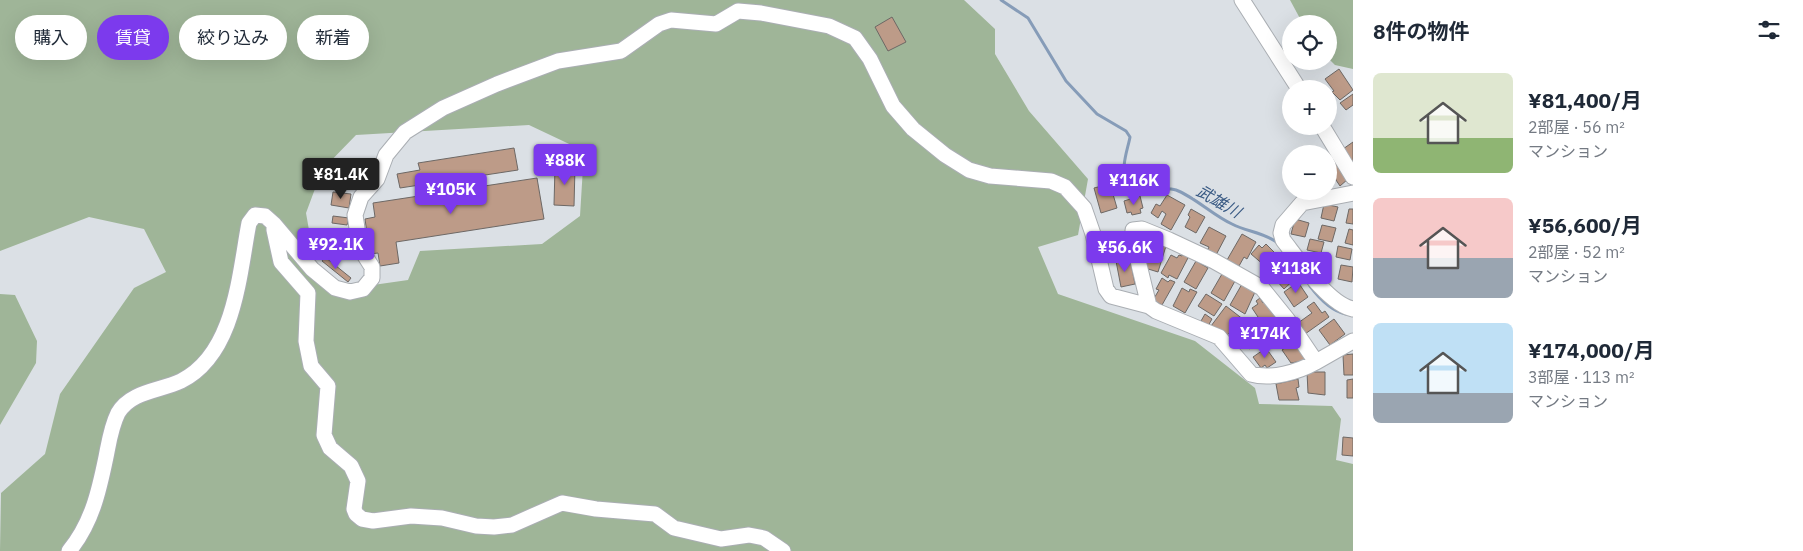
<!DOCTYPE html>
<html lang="ja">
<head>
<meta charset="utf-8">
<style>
  :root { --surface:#fff; --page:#f6f6f7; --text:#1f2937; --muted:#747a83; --accent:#7c3aed }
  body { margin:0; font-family:"IBM Plex Sans","Noto Sans JP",sans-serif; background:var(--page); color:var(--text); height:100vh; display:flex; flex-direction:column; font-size:19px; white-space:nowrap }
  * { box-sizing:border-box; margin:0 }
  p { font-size:16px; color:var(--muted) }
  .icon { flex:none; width:28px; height:28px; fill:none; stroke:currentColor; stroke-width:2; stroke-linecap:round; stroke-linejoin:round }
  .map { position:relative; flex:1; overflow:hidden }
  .panel { display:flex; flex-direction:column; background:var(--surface); width:450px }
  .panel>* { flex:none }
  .banner { position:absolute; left:15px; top:15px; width:475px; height:45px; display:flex; gap:10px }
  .controls { position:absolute; left:1282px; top:15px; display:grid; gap:10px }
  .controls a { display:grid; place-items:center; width:55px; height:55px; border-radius:50%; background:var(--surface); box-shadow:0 5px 20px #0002; font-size:25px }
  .price { position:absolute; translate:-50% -42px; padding:0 11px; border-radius:5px; background:var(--accent); color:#fff; font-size:16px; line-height:32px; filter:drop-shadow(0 1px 2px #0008) }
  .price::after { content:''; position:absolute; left:50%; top:30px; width:15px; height:11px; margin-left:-8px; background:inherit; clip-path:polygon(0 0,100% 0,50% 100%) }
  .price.current { background:#222; color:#fff }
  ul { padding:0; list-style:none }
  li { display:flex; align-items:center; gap:15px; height:125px; padding:0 20px }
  li span { display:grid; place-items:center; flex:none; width:140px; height:100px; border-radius:8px; color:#555 }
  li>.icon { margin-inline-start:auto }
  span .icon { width:60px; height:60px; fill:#fffc; stroke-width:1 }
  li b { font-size:21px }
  h2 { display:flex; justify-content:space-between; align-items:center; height:60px; padding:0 20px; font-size:21px }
  .chip { padding:0 18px; border-radius:22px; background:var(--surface); box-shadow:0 5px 20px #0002; font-size:18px; line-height:45px }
  .chip.current { background:var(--accent); color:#fff }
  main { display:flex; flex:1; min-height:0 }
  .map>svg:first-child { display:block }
  .green { fill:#9fb598; fill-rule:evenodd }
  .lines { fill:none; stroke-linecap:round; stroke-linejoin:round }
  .stream { stroke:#869cb8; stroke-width:3 }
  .building { fill:#bd9b88; stroke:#6d6865 }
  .minor-casing { stroke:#aaaeb3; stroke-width:17 }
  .minor { stroke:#fff; stroke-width:15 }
  .labels { text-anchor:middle; stroke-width:5; stroke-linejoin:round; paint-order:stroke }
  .water-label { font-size:16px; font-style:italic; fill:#385983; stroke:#dbe0e5 }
</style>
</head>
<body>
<main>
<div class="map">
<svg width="1353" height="551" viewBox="0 0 1353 551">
  <rect width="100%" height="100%" fill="#dbe0e5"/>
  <path class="green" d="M 0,0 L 964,0 L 995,29 L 995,54 L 1029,111 L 1088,179 L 1078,235 L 1038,247 L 1058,294 L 1195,341 L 1255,388 L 1259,404 L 1332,406 L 1341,419 L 1336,460 L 1353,464 L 1353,551 L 0,551 L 1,493 L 45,454 L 60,394 L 134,288 L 166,272 L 144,229 L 89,217 L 0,251 ZM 529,125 L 584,151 L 580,216 L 542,244 L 420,251 L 408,280 L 345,289 L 315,264 L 306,213 L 322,170 L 356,135 Z
    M 1290,0 L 1353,0 L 1353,69 L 1335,65 L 1329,59 L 1329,24 L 1303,24 Z
    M 0,294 L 15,295 L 37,341 L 36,363 L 0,425 Z"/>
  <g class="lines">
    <path class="stream" d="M 1001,0 L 1028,18 L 1066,81 L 1097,114 L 1126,131 L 1130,137 C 1128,149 1119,170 1128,182 C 1138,196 1161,185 1176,190 C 1193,196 1214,216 1232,224 C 1247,232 1263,232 1278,243
      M 1310,286 C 1319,298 1331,311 1346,314"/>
  </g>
  <path class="building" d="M 892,17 L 906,42 L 888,51 L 875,27 Z
    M 1339,69 L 1353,90 L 1340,100 L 1332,92 L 1334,91 L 1325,79 Z
    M 1353,94 L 1353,105 L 1346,110 L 1340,103 Z
    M 1353,142 L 1353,164 L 1343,149 Z
    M 514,148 L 518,170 L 400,188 L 397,174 L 420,170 L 418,163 Z
    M 1335,161 L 1348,179 L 1340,186 L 1330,171 L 1333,169 L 1330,165 Z
    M 555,167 L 575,167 L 574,206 L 554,205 Z
    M 537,178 L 544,219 L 396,242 L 399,263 L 380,266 L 378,253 L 370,254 L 365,219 L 375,217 L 373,203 Z
    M 1110,184 L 1117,208 L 1101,213 L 1094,188 Z
    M 333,192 L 351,194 L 349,208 L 331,205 Z
    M 1167,195 L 1185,205 L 1171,230 L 1161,224 L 1166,214 L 1162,211 L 1158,218 L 1151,213 L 1156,204 L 1160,206 Z
    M 1140,196 L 1143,208 L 1140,209 L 1141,213 L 1132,215 L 1131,212 L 1127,213 L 1124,201 Z
    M 1324,204 L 1338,207 L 1334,221 L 1321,218 Z
    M 1191,209 L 1205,217 L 1196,233 L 1185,227 L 1190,217 L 1188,215 Z
    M 1349,209 L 1353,209 L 1353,224 L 1346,223 Z
    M 333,216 L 349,218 L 347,225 L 332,223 Z
    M 1295,219 L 1309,223 L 1305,237 L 1291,234 Z
    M 1322,225 L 1336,228 L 1332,242 L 1318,239 Z
    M 1209,227 L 1226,236 L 1216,255 L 1207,251 L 1209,247 L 1200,243 Z
    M 1349,229 L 1353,230 L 1353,245 L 1345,243 Z
    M 1242,234 L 1256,242 L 1247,259 L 1244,257 L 1239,266 L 1227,260 Z
    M 1125,239 L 1128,253 L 1109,257 L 1106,243 Z
    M 1310,239 L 1324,242 L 1321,253 L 1307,250 Z
    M 1147,240 L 1166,246 L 1158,272 L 1145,268 L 1149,248 L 1145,247 Z
    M 1266,244 L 1276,254 L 1265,266 L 1251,254 L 1259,245 L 1262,248 Z
    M 1338,246 L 1352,249 L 1350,260 L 1336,257 Z
    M 1184,253 L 1189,256 L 1177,279 L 1169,275 L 1168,278 L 1161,273 L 1171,255 L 1177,258 L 1179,255 L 1182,256 Z
    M 325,257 L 351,278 L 348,282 L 322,261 Z
    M 1130,259 L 1135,284 L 1121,287 L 1116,261 Z
    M 1316,259 L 1330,262 L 1328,273 L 1314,270 Z
    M 1280,260 L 1296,278 L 1284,289 L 1268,271 Z
    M 1196,261 L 1208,268 L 1196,289 L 1184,282 Z
    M 1341,265 L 1353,267 L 1352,282 L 1338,279 Z
    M 1222,274 L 1235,281 L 1224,301 L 1211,293 Z
    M 1162,278 L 1168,282 L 1170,280 L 1175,282 L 1162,305 L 1153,300 L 1159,290 L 1156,289 Z
    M 1298,282 L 1308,297 L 1294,307 L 1284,292 Z
    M 1242,284 L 1255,292 L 1245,314 L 1230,305 Z
    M 1182,288 L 1189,292 L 1190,289 L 1197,292 L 1185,313 L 1173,306 Z
    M 1206,294 L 1222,304 L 1214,316 L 1198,306 Z
    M 1260,298 L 1263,303 L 1265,301 L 1276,316 L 1257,330 L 1252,322 L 1258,317 L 1252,308 L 1258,304 L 1256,301 Z
    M 1314,302 L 1322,313 L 1325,311 L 1329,317 L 1305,334 L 1298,323 L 1312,313 L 1307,307 Z
    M 1226,306 L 1244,320 L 1226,336 L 1211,326 Z
    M 1205,314 L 1212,319 L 1208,326 L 1201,321 Z
    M 1334,319 L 1345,334 L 1330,345 L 1319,330 Z
    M 1278,320 L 1289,335 L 1274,346 L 1264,330 Z
    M 1249,323 L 1261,341 L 1249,349 L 1244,343 L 1242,345 L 1238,339 L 1234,343 L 1230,337 Z
    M 1294,342 L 1307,360 L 1291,363 L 1282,350 Z
    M 1266,348 L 1276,362 L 1267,368 L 1265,365 L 1261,368 L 1253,357 Z
    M 1353,354 L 1353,375 L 1344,375 L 1343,355 Z
    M 1307,372 L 1325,372 L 1325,395 L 1308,393 Z
    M 1298,379 L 1299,387 L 1296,388 L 1299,400 L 1279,400 L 1276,384 Z
    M 1353,379 L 1353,398 L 1347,398 L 1347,380 Z
    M 1343,437 L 1353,438 L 1353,456 L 1342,455 Z"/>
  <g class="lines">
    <defs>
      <path id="minor" d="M 1242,0 L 1299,89
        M 1322,126 L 1353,177
        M 1353,193 L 1302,203 L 1283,225 L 1281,233 L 1283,240 C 1298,259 1329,305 1353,309
        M 274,224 L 274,230 L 281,262 L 308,293 L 306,341 L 311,366 L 328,386 L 324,435 L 330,448 L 351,466 L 358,481 L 354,509 L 356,514 L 362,519 L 373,521 L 411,516 L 442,518 L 476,526 L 494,527 L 512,525 L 562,503 L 596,509 L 655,514 L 674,528 L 721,539 L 749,535 L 764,538 L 783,551
        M 1316,362 C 1298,372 1271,380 1251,374 L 1219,337 L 1156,311 L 1149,306 L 1133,240 L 1133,230 L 1142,229 L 1169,240 L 1214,261 L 1262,288 L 1287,319 L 1316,362 L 1353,341
        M 69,551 C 92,523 99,491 106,457 C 109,442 111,427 118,413 C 131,391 160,391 181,381 C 235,354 239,275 249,223 L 255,215 L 265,216 L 274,224 L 312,269 L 335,288 L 350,292 L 363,289 L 372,278 L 372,267 L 360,248 L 355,215 L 361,197 L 377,179 L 386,155 L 405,132 L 443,108 L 497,84 L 558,61 L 621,51 L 659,24 L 671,20 L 716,24 L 738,11 L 761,13 L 829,26 L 855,38 L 870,59 L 893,106 L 913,129 L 945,155 L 969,170 L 990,176 L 1051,181 L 1065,187 L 1084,208 L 1093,234 L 1106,289 L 1111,296 L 1149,306"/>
    </defs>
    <use href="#minor" class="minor-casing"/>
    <use href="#minor" class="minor"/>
  </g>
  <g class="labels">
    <g class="water-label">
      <text transform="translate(1219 201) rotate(30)" y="6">武雄川</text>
    </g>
  </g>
</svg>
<div class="controls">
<a><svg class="icon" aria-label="locate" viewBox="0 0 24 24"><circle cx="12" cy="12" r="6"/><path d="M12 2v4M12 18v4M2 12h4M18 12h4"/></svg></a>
<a>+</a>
<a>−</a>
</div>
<b class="price" style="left:565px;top:186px">¥88K</b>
<b class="price current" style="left:341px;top:200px">¥81.4K</b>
<b class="price" style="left:1134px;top:206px">¥116K</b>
<b class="price" style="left:451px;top:215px">¥105K</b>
<b class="price" style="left:336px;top:270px">¥92.1K</b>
<b class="price" style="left:1125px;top:273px">¥56.6K</b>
<b class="price" style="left:1296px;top:294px">¥118K</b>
<b class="price" style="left:1265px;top:359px">¥174K</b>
<div class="banner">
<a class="chip">購入</a>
<a class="chip current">賃貸</a>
<a class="chip">絞り込み</a>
<a class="chip">新着</a>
</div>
</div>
<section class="panel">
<h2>8件の物件<svg class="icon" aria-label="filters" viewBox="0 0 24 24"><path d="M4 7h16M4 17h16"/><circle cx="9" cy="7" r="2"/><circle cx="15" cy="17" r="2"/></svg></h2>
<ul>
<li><span style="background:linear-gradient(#dfe7d0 65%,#8fb573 0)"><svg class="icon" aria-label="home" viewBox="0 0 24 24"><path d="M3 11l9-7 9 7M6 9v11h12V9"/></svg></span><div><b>¥81,400/月</b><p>2部屋 · 56 m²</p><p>マンション</p></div></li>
<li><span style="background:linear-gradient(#f6c9c9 60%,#9aa5b1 0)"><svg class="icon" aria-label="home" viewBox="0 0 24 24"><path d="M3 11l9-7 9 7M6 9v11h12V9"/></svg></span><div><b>¥56,600/月</b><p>2部屋 · 52 m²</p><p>マンション</p></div></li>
<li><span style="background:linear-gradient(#bfe0f5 70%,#9aa5b1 0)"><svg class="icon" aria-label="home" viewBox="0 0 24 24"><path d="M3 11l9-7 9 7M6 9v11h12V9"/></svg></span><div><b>¥174,000/月</b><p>3部屋 · 113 m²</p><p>マンション</p></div></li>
</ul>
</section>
</main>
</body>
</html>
